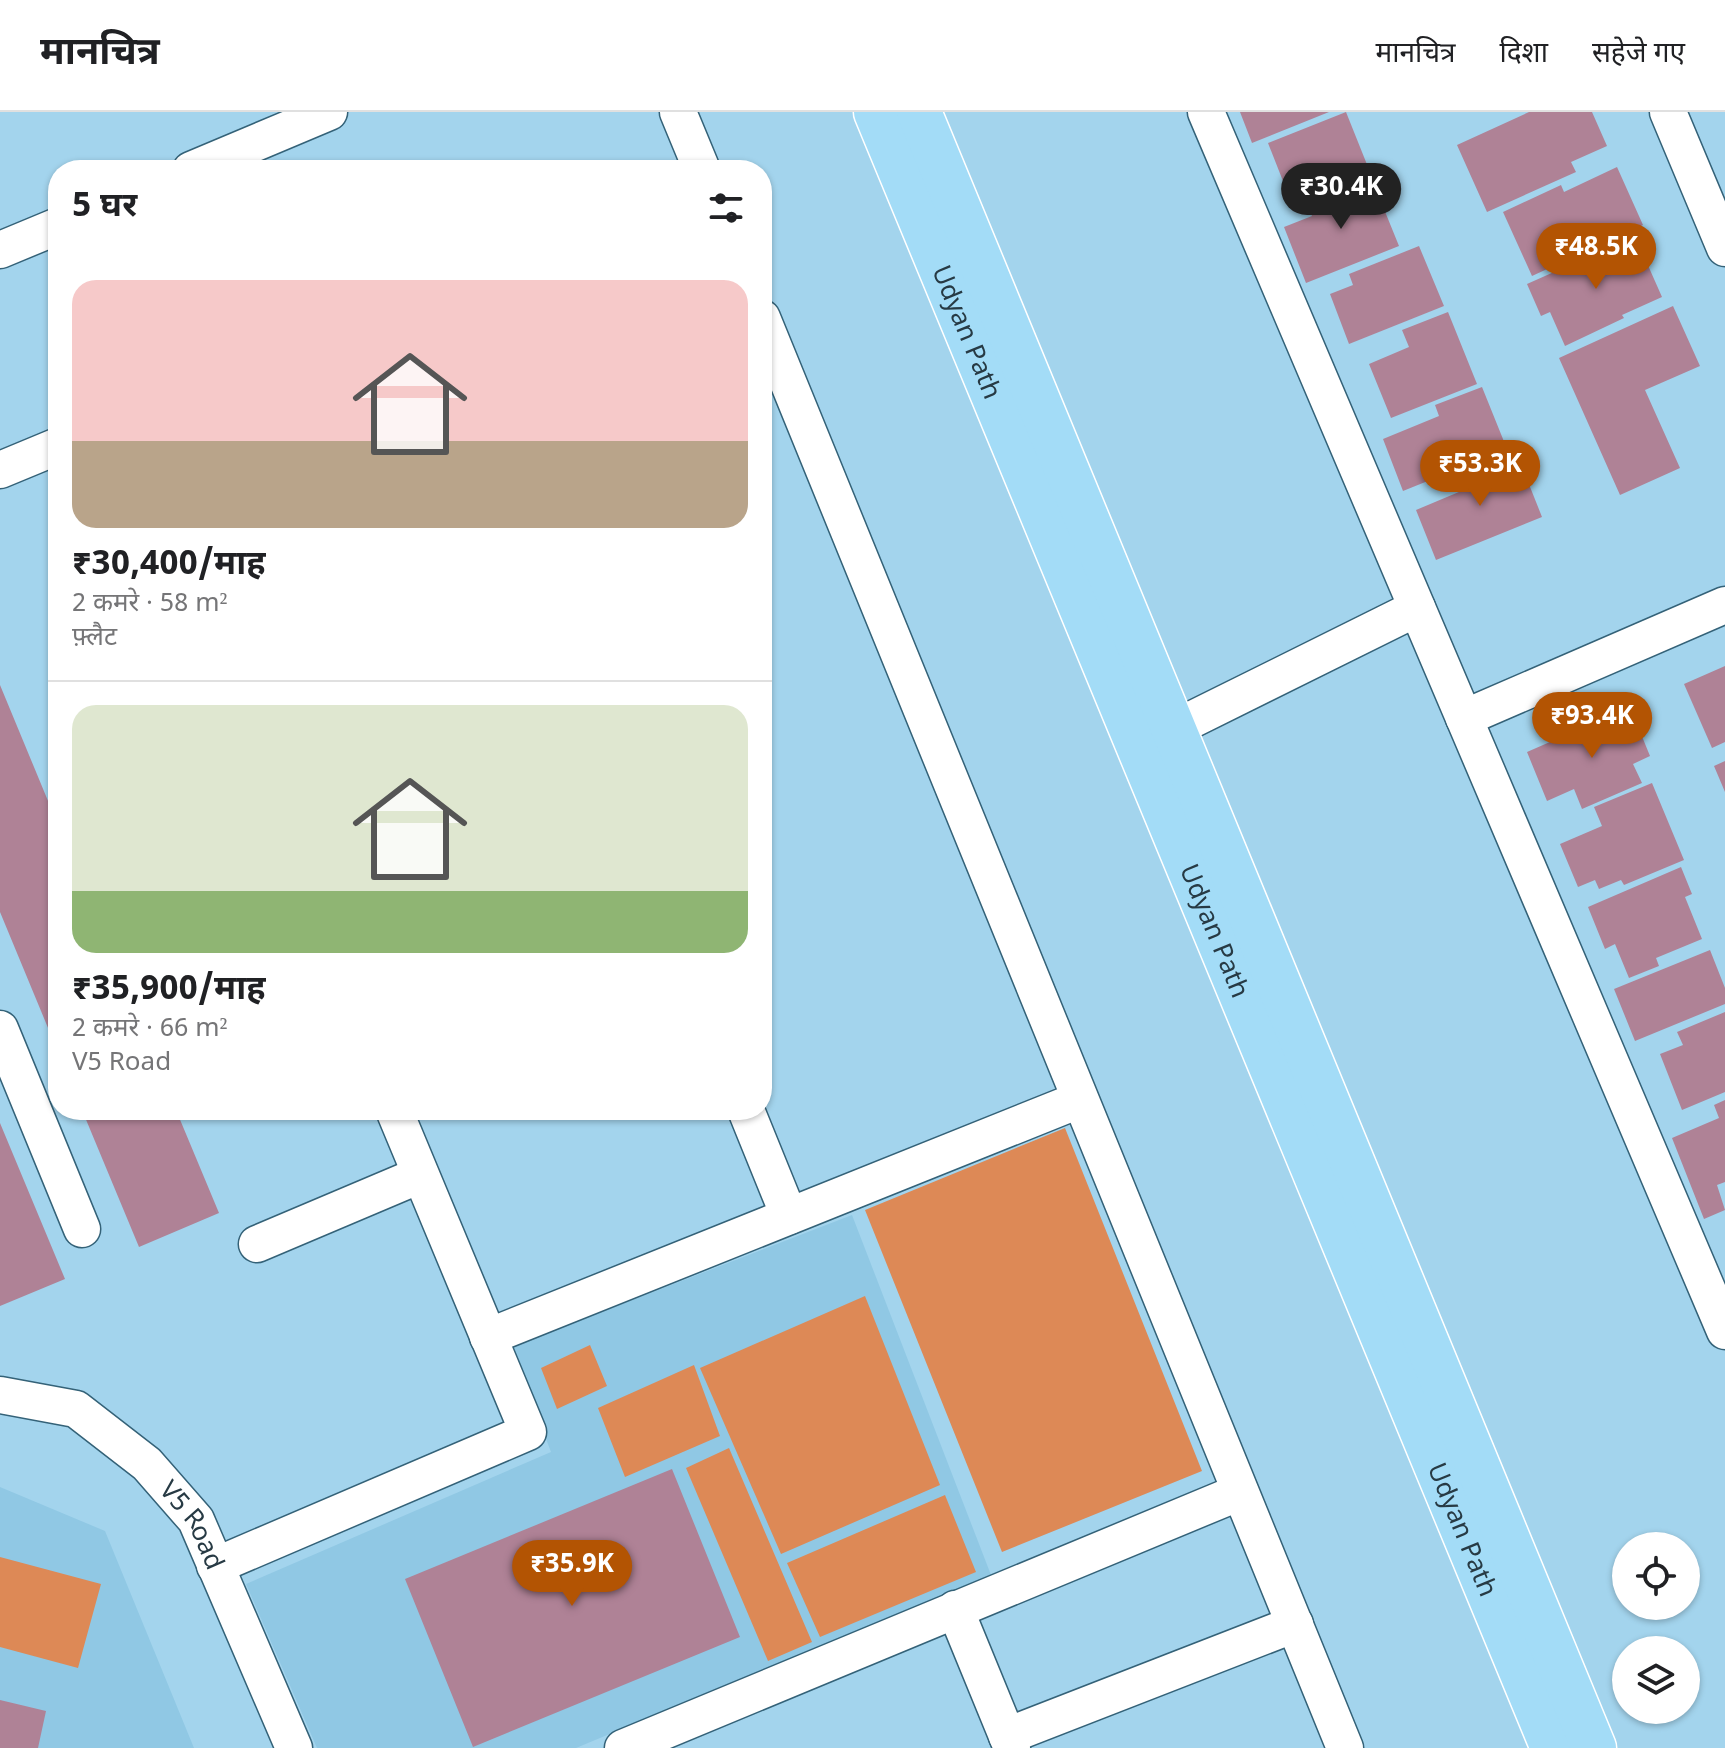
<!DOCTYPE html>
<html lang="hi">
<head>
<meta charset="utf-8">
<style>
  :root { --surface:#fff; --page:#f2f2f2; --text:#202124; --muted:#757577; --line:#e0e0e0; --accent:#b35403 }
  body { margin:0; font-family:Georgia,"Noto Sans Devanagari",serif; background:var(--page); color:var(--text); height:100vh; display:flex; flex-direction:column; font-size:30px; white-space:nowrap }
  * { box-sizing:border-box; margin:0 }
  p { font-size:26px; color:var(--muted) }
  .icon { flex:none; width:44px; height:44px; fill:none; stroke:currentColor; stroke-width:2; stroke-linecap:round; stroke-linejoin:round }
  .map { position:relative; flex:1; overflow:hidden }
  .side { position:absolute; left:48px; top:48px; width:724px; height:960px; display:flex; flex-direction:column; background:var(--surface); border-radius:32px; box-shadow:0 2px 6px #0004 }
  .side>* { flex:none }
  .fabs { position:absolute; left:1612px; top:1420px; display:grid; gap:16px }
  .fabs a { display:grid; place-items:center; width:88px; height:88px; border-radius:50%; background:var(--surface); box-shadow:0 2px 6px #0004; font-size:40px }
  .price { position:absolute; translate:-50% -68px; padding:0 18px; border-radius:28px; background:var(--accent); color:#fff; font-size:26px; line-height:52px; filter:drop-shadow(0 2px 4px #0008) }
  .price::after { content:''; position:absolute; left:50%; top:48px; width:24px; height:18px; margin-left:-12px; background:inherit; clip-path:polygon(0 0,100% 0,50% 100%) }
  .price.active { background:#222; color:#fff }
  ul { padding:0; list-style:none }
  li { display:grid; align-content:center; gap:16px; height:424px; padding:0 24px }
  li+li { border-top:2px solid var(--line) }
  li span { display:grid; place-items:center; height:248px; border-radius:24px; color:#555 }
  li>.icon { margin-inline-start:auto }
  span .icon { width:144px; height:144px; fill:#fffc; stroke-width:1 }
  li b { font-size:34px }
  h2 { display:flex; justify-content:space-between; align-items:center; height:96px; padding:0 24px; font-size:34px }
  header { display:flex; align-items:center; gap:48px; box-sizing:border-box; height:112px; padding:0 40px; background:var(--surface); border-bottom:2px solid var(--line) }
  header strong { font-size:38px }
  nav { display:flex; gap:44px; margin-inline-start:auto; font-size:28px }
  .map>svg:first-child { display:block }
  .built { fill:#90c8e4 }
  .green { fill:#dd8956 }
  .building { fill:#af8296 }
  .lines { fill:none; stroke-linecap:round; stroke-linejoin:round }
  .minor-casing { stroke:#346278; stroke-width:39 }
  .major-casing { stroke:#fff; stroke-width:47 }
  .minor { stroke:#fff; stroke-width:36 }
  .major { stroke:#a3dcf7; stroke-width:44 }
  .labels { text-anchor:middle; stroke-width:7; stroke-linejoin:round; paint-order:stroke }
  .street-label { font-size:26px; fill:#273a44; stroke:#d8f1fe }
</style>
</head>
<body>
<header>
<strong>मानचित्र</strong>
<nav><a>मानचित्र</a><a>दिशा</a><a>सहेजे गए</a></nav>
</header>
<div class="map">
<svg width="1725" height="1636" viewBox="0 0 1725 1636">
  <rect width="100%" height="100%" fill="#a3d4ed"/>
  <path class="built" d="M 852,1103 L 991,1463 L 576,1636 L 317,1636 L 246,1472 L 551,1340 L 511,1235 Z
    M 0,1375 L 105,1419 L 194,1636 L 0,1636 Z"/>
  <path class="green" d="M 1065,1016 L 1202,1359 L 1002,1440 L 865,1098 Z
    M 865,1184 L 940,1373 L 781,1442 L 700,1256 Z
    M 590,1233 L 607,1274 L 557,1297 L 541,1256 Z
    M 694,1253 L 720,1324 L 625,1365 L 598,1296 Z
    M 729,1336 L 812,1530 L 768,1549 L 686,1356 Z
    M 945,1383 L 976,1460 L 820,1525 L 787,1451 Z
    M 0,1445 L 101,1472 L 78,1556 L 0,1535 Z"/>
  <path class="building" d="M 1240,0 L 1329,0 L 1252,31 Z
    M 1346,0 L 1368,55 L 1290,87 L 1268,31 Z
    M 1529,0 L 1592,0 L 1607,34 L 1571,50 L 1576,60 L 1487,100 L 1457,33 Z
    M 1617,55 L 1643,113 L 1532,164 L 1503,100 L 1561,73 L 1564,80 Z
    M 1371,65 L 1399,134 L 1306,171 L 1284,115 L 1312,104 L 1306,91 Z
    M 1635,124 L 1662,185 L 1622,203 L 1624,206 L 1565,234 L 1550,200 L 1541,204 L 1527,172 Z
    M 1419,134 L 1444,194 L 1349,232 L 1330,182 L 1353,173 L 1349,162 Z
    M 1673,194 L 1700,254 L 1645,278 L 1680,356 L 1620,383 L 1559,246 Z
    M 1448,200 L 1477,272 L 1391,306 L 1369,252 L 1409,235 L 1402,218 Z
    M 1482,275 L 1507,337 L 1403,379 L 1383,327 L 1439,304 L 1435,293 Z
    M 1517,342 L 1542,405 L 1436,448 L 1416,398 L 1466,377 L 1461,365 Z
    M 1725,554 L 1725,630 L 1712,636 L 1684,572 Z
    M 0,573 L 58,713 L 58,940 L 0,800 Z
    M 1630,595 L 1650,644 L 1633,652 L 1642,671 L 1582,697 L 1574,677 L 1547,689 L 1527,640 Z
    M 1725,649 L 1725,680 L 1714,654 Z
    M 1652,671 L 1684,748 L 1624,773 L 1621,768 L 1599,777 L 1595,768 L 1578,775 L 1560,732 L 1602,714 L 1594,695 Z
    M 1681,755 L 1692,782 L 1685,785 L 1702,827 L 1656,846 L 1659,854 L 1629,866 L 1615,832 L 1605,837 L 1588,795 Z
    M 1710,838 L 1725,876 L 1725,892 L 1635,929 L 1614,877 Z
    M 1725,900 L 1725,980 L 1682,998 L 1660,942 L 1683,933 L 1677,920 Z
    M 1725,988 L 1725,1070 L 1717,1073 L 1725,1098 L 1704,1107 L 1672,1026 L 1719,1006 L 1714,993 Z
    M 82,998 L 176,998 L 219,1101 L 139,1135 Z
    M 0,1011 L 65,1167 L 0,1194 Z
    M 672,1357 L 740,1525 L 473,1635 L 405,1467 Z
    M 0,1588 L 46,1599 L 38,1636 L 0,1636 Z"/>
  <g class="lines">
    <defs>
      <g id="minor">
        <path d="M 678,0 L 702,58"/>
        <path d="M 1206,0 L 1725,1219"/>
        <path d="M 1668,0 L 1725,136"/>
        <path d="M 191,58 L 329,0"/>
        <path d="M 0,138 L 58,114"/>
        <path d="M 762,206 L 1345,1636"/>
        <path d="M 0,358 L 58,334"/>
        <path d="M 1464,606 L 1725,493"/>
        <path d="M 1173,617 L 1417,496"/>
        <path d="M 0,917 L 82,1117"/>
        <path d="M 746,998 L 789,1104"/>
        <path d="M 257,1132 L 420,1063"/>
        <path d="M 488,1225 L 1079,988"/>
        <path id="s1" d="M 0,1283 L 76,1297 L 147,1352 L 196,1408 L 294,1636"/>
        <path d="M 215,1454 L 528,1320 L 394,998"/>
        <path d="M 955,1497 L 1012,1636"/>
        <path d="M 1007,1624 L 1295,1512"/>
        <path d="M 623,1636 L 1240,1380"/>
      </g>
      <g id="major">
        <path id="s2" d="M 876,0 L 1553,1636"/>
        <path d="M 919,0 L 1594,1636"/>
      </g>
    </defs>
    <use href="#minor" class="minor-casing"/>
    <use href="#major" class="major-casing"/>
    <use href="#minor" class="minor"/>
    <use href="#major" class="major"/>
  </g>
  <g class="labels">
    <g class="street-label">
      <text dy="9" stroke="none"><textPath href="#s2" startOffset="238">Udyan Path</textPath></text>
      <text dy="9" stroke="none"><textPath href="#s2" startOffset="886">Udyan Path</textPath></text>
      <text dy="9" stroke="none"><textPath href="#s1" startOffset="244">V5 Road</textPath></text>
      <text dy="9" stroke="none"><textPath href="#s2" startOffset="1534">Udyan Path</textPath></text>
    </g>
  </g>
</svg>
<div class="fabs">
<a><svg class="icon" aria-label="locate" viewBox="0 0 24 24"><circle cx="12" cy="12" r="6"/><path d="M12 2v4M12 18v4M2 12h4M18 12h4"/></svg></a>
<a><svg class="icon" aria-label="layers" viewBox="0 0 24 24"><path d="M12 4l9 5-9 5-9-5zM3 14l9 5 9-5"/></svg></a>
</div>
<b class="price active" style="left:1341px;top:119px">₹30.4K</b>
<b class="price" style="left:1596px;top:179px">₹48.5K</b>
<b class="price" style="left:1480px;top:396px">₹53.3K</b>
<b class="price" style="left:1592px;top:648px">₹93.4K</b>
<b class="price" style="left:572px;top:1496px">₹35.9K</b>
<section class="side">
<h2>5 घर<svg class="icon" aria-label="filters" viewBox="0 0 24 24"><path d="M4 7h16M4 17h16"/><circle cx="9" cy="7" r="2"/><circle cx="15" cy="17" r="2"/></svg></h2>
<ul>
<li><span style="background:linear-gradient(#f6c9c9 65%,#b9a48a 0)"><svg class="icon" aria-label="home" viewBox="0 0 24 24"><path d="M3 11l9-7 9 7M6 9v11h12V9"/></svg></span><div><b>₹30,400/माह</b><p>2 कमरे · 58 m²</p><p>फ़्लैट</p></div></li>
<li><span style="background:linear-gradient(#dfe7d0 75%,#8fb573 0)"><svg class="icon" aria-label="home" viewBox="0 0 24 24"><path d="M3 11l9-7 9 7M6 9v11h12V9"/></svg></span><div><b>₹35,900/माह</b><p>2 कमरे · 66 m²</p><p>V5 Road</p></div></li>
</ul>
</section>
</div>
</body>
</html>
